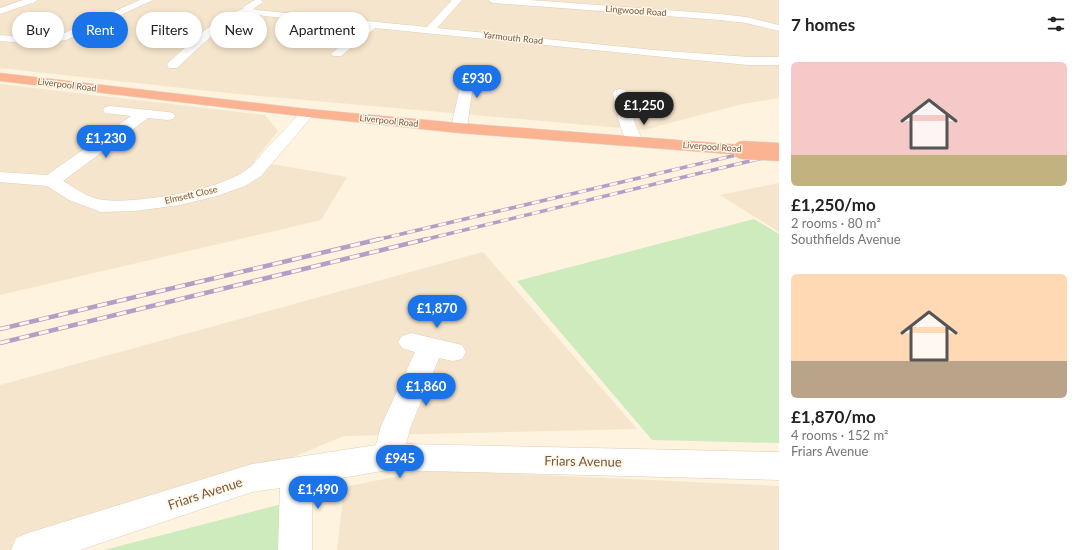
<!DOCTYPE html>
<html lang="en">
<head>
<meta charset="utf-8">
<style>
  :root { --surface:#fff; --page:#f2f2f2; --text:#222; --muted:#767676; --accent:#1a73e8 }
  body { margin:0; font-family:Lato,sans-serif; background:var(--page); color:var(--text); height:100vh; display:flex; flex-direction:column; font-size:15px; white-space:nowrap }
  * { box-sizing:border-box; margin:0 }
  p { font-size:13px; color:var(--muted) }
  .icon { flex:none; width:22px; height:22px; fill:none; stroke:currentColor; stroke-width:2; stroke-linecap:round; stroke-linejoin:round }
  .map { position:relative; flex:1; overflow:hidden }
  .side { display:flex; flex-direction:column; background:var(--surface); width:300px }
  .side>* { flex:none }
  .banner { position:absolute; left:12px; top:12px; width:380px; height:36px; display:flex; gap:8px }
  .price { position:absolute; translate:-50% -34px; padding:0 9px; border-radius:14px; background:var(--accent); color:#fff; font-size:13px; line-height:26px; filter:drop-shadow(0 1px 2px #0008) }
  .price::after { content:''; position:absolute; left:50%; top:24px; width:12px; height:9px; margin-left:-6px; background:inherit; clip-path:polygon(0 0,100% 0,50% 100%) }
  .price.active { background:#222; color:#fff }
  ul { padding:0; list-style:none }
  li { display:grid; align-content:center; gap:8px; height:212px; padding:0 12px }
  li span { display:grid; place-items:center; height:124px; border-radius:6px; color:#555 }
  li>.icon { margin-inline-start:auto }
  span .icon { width:72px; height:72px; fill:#fffc; stroke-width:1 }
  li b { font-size:17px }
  h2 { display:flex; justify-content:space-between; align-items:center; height:48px; padding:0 12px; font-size:17px }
  .tag { padding:0 14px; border-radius:18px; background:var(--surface); box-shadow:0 2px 6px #0003; font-size:14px; line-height:36px }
  .tag.active { background:var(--accent); color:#fff }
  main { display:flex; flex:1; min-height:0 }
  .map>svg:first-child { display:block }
  .residential { fill:#f5e5cc }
  .green { fill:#cdebbd }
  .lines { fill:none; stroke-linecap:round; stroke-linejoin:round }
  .minor-casing { stroke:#e1cfba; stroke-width:1 }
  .highway-casing { stroke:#e0dad6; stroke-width:1 }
  .minor { fill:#fff; fill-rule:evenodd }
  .highway { fill:#fbb391; fill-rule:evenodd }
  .rail-far1-casing { stroke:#b59ec6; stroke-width:3.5 }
  .rail-casing { stroke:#b59ec6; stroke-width:4.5 }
  .rail-far1 { stroke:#fff6e5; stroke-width:2.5; stroke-dasharray:8; stroke-linecap:butt }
  .rail { stroke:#fff6e5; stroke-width:3; stroke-dasharray:10; stroke-linecap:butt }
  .highway-bridge-casing { stroke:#e0dad6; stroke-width:19; stroke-linecap:butt }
  .highway-bridge { stroke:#fbb391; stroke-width:18 }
  .labels { text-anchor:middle; stroke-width:3; stroke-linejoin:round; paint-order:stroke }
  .far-street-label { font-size:9px; fill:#745945; stroke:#fff6e5 }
  .near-street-label { font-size:13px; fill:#745945; stroke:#fff6e5 }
</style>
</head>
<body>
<main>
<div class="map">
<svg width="779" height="550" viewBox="0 0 779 550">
  <rect width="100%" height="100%" fill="#fdf3de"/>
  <path class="residential" d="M 0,0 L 779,0 L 779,98 L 742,104 L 644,130 L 237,94 L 0,68 Z
    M 0,84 L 265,115 L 278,131 L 254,161 L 347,177 L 321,220 L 0,295 Z
    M 779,183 L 779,232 L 720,195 Z
    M 483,252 L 637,429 L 344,436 L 68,550 L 0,550 L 0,385 Z
    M 430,470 L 779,486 L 779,550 L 337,550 L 344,487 Z"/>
  <path class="green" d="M 754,219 L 779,234 L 779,443 L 652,440 L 517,281 Z
    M 286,503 L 279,550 L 104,550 Z"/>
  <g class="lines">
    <defs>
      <path id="minor" d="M 23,0 L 37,0 L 35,2 L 0,14 L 0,8 Z
        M 140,0 L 153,0 L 66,40 L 42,44 L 0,41 L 0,35 L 42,38 L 60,35 Z
        M 255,0 L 261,0 L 263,2 L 253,9 L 256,10 L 427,27 L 452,0 L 462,0 L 437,28 L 654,50 L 748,57 L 779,57 L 779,65 L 748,65 L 654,56 L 375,28 L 341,56 L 333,56 L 331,54 L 333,52 L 364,27 L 248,14 C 220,24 199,48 177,68 L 169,68 L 167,65 L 169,62 C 192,42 213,19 243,9 L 245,6 Z
        M 488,0 L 530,0 L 720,14 L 746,17 L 779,25 L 779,31 L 746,23 L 720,20 L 493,3 Z
        M 468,74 L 472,75 L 474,78 L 467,128 L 464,131 L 459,133 L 454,131 L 451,128 L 462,78 L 464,75 Z
        M 620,89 L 625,90 L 627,93 L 634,121 L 643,142 L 641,145 L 635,147 L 629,145 C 619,131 617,110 613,93 L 615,90 Z
        M 110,106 L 168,112 L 173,113 L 175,116 L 173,119 L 168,120 L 148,118 L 63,181 C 75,188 89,199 104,200 C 137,204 223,190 249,168 C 255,163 260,156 265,150 C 278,137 290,123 303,110 L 308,109 L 313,110 L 315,113 L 261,176 L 245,186 L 217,196 L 180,205 L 135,211 L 101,212 L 69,200 L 47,186 L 0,182 L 0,172 L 47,175 L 131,116 L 105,113 L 103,110 L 105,107 Z
        M 411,333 L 462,345 L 466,352 L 462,359 L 453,361 L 439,358 L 411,426 L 406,444 L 779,452 L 779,480 L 388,470 L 312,483 L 312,550 L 278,550 L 280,488 L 252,492 L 80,550 L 11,550 L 16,538 L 28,533 L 252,464 L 376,445 L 381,426 L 415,352 L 402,348 L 398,342 L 402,336 Z"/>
      <path id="highway" d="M 0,73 L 308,109 L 459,123 L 742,145 L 748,147 L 750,150 L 748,153 L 742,155 L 459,133 L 308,117 L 0,81 Z"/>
    </defs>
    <use href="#minor" class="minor-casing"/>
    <use href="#highway" class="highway-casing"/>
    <use href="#minor" class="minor"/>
    <use href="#highway" class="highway"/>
    <defs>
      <path id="rail-far1" d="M 376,240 L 779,145
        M 423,240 L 779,154"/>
      <path id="rail" d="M 0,329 L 380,239
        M 0,343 L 427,239"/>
    </defs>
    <use href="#rail-far1" class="rail-far1-casing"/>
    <use href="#rail" class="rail-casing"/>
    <use href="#rail-far1" class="rail-far1"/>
    <use href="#rail" class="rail"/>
    <defs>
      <path id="highway-bridge" d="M 742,150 L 779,152"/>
    </defs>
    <use href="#highway-bridge" class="highway-bridge-casing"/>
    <use href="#highway-bridge" class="highway-bridge"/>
  </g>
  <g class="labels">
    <g class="far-street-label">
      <text transform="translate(636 11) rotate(4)" y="3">Lingwood Road</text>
      <text transform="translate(513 38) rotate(6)" y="3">Yarmouth Road</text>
      <text transform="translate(67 85) rotate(7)" y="3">Liverpool Road</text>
      <text transform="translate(389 121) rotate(6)" y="3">Liverpool Road</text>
      <text transform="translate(712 147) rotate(4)" y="3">Liverpool Road</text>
      <text transform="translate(191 195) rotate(-13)" y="3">Elmsett Close</text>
    </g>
    <g class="near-street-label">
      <text transform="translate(583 461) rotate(1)" y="5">Friars Avenue</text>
      <text transform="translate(205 493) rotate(-18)" y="5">Friars Avenue</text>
    </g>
  </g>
</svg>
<b class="price" style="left:477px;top:99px">£930</b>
<b class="price active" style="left:644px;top:126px">£1,250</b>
<b class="price" style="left:106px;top:159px">£1,230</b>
<b class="price" style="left:437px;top:329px">£1,870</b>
<b class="price" style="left:426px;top:407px">£1,860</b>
<b class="price" style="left:400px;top:479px">£945</b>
<b class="price" style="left:318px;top:510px">£1,490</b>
<div class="banner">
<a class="tag">Buy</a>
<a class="tag active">Rent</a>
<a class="tag">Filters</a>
<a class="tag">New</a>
<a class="tag">Apartment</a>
</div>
</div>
<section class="side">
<h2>7 homes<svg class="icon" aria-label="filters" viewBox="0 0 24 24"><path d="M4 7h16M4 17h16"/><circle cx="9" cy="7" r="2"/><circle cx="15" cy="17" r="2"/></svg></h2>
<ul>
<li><span style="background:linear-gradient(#f6c9c9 75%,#c2b280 0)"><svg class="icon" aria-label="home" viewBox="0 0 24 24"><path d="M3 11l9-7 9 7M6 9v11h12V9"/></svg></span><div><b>£1,250/mo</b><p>2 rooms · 80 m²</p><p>Southfields Avenue</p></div></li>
<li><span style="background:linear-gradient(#ffd9b3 70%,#b9a48a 0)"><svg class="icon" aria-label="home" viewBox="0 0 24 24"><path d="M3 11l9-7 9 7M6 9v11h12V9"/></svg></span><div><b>£1,870/mo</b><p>4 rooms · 152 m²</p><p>Friars Avenue</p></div></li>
</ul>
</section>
</main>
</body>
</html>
